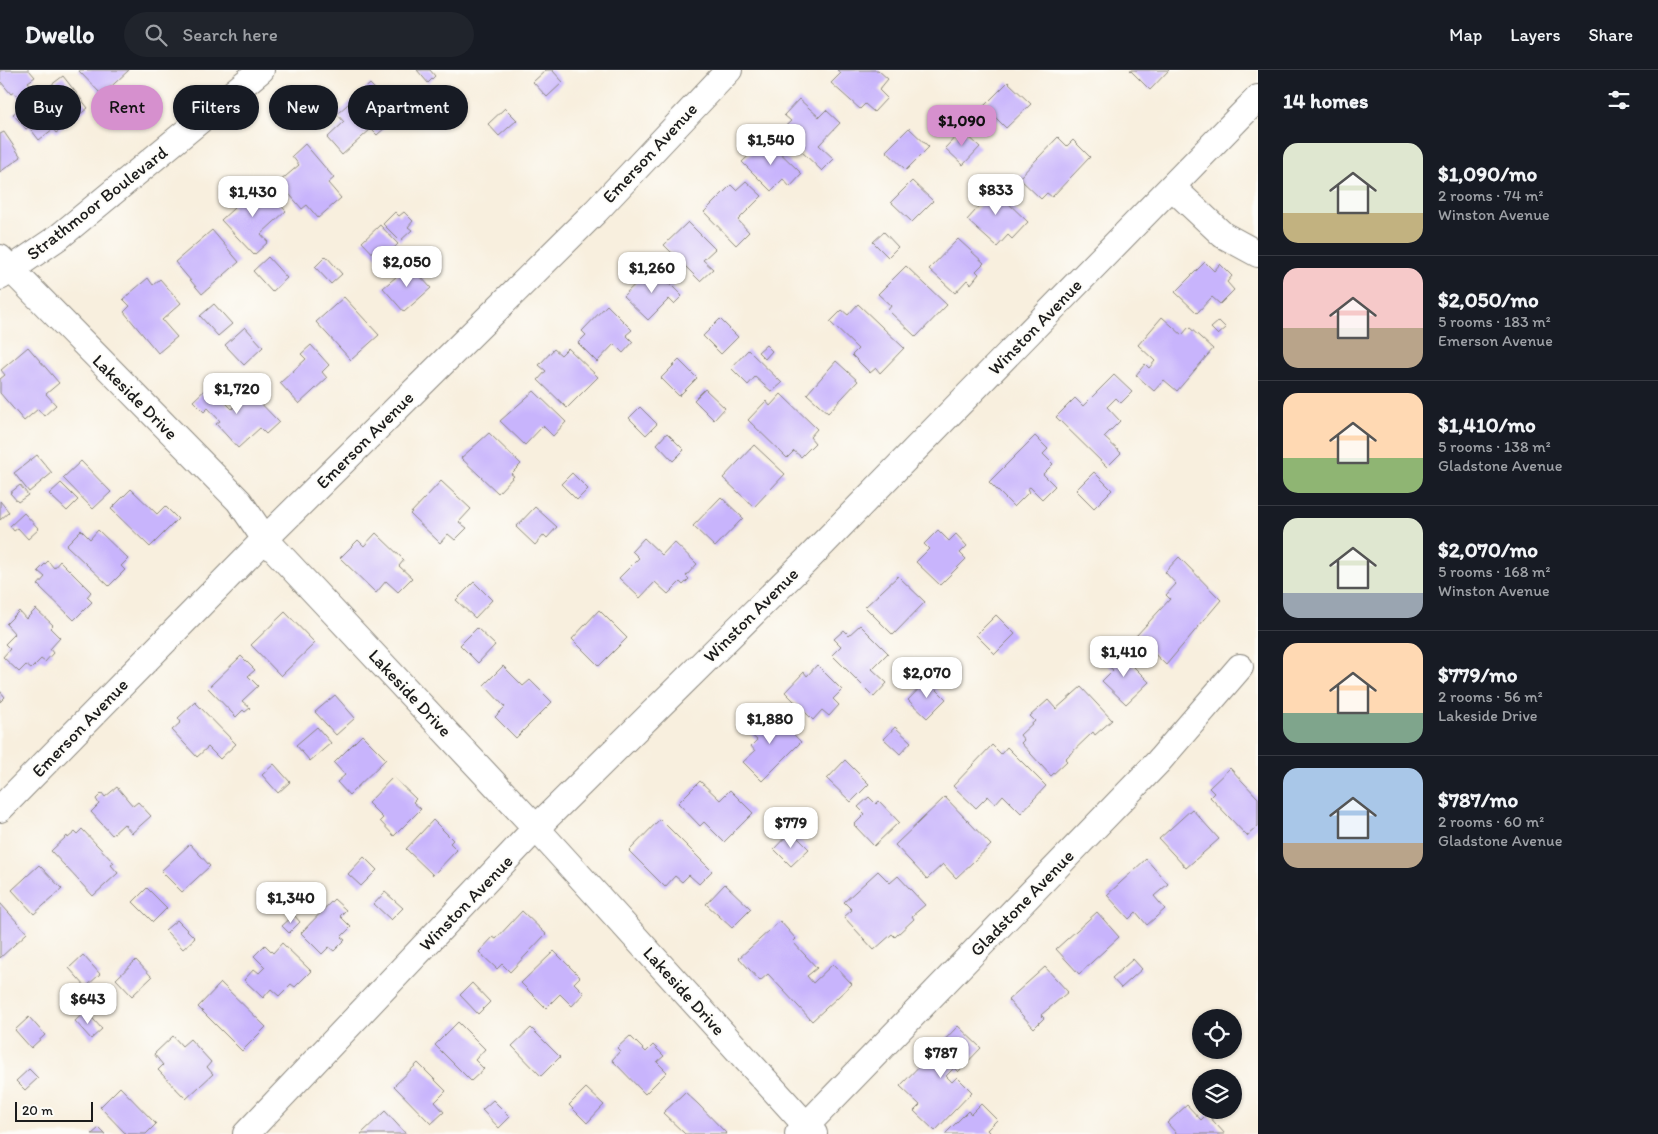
<!DOCTYPE html>
<html lang="en">
<head>
<meta charset="utf-8">
<style>
  :root { --surface:#171b24; --page:#20242c; --text:#f1f3f6; --muted:#9ea1a6; --line:#363941; --accent:#d690ce }
  body { margin:0; font-family:Itim,sans-serif; background:var(--page); color:var(--text); height:100vh; display:flex; flex-direction:column; font-size:19px; white-space:nowrap }
  * { box-sizing:border-box; margin:0 }
  p { font-size:16px; color:var(--muted) }
  .icon { flex:none; width:28px; height:28px; fill:none; stroke:currentColor; stroke-width:2; stroke-linecap:round; stroke-linejoin:round }
  .map { position:relative; flex:1; overflow:hidden }
  .details { display:flex; flex-direction:column; background:var(--surface); width:400px }
  .details>* { flex:none }
  .hud { position:absolute; left:15px; top:15px; width:475px; height:45px; display:flex; gap:10px }
  .tools { position:absolute; left:1192px; top:939px; display:grid; gap:10px }
  .tools a { display:grid; place-items:center; width:50px; height:50px; border-radius:50%; background:var(--surface); box-shadow:0 1px 4px #0004; font-size:25px }
  .scale { position:absolute; left:15px; bottom:12px; width:78px; box-sizing:border-box; padding-left:5px; border:2px solid #1c1c1c; border-top:0; font-size:14px; line-height:18px; white-space:nowrap; color:#1c1c1c; -webkit-text-stroke:4px #fdfcf7; paint-order:stroke }
  .price { position:absolute; translate:-50% -42px; padding:0 11px; border-radius:10px; background:#fff; color:#222; font-size:16px; line-height:32px; filter:drop-shadow(0 1px 2px #0008) }
  .price::after { content:''; position:absolute; left:50%; top:30px; width:15px; height:11px; margin-left:-8px; background:inherit; clip-path:polygon(0 0,100% 0,50% 100%) }
  .price.active { background:var(--accent); color:#111 }
  ul { padding:0; list-style:none }
  li { display:flex; align-items:center; gap:15px; height:125px; padding:0 25px }
  li+li { border-top:1px solid var(--line) }
  li span { display:grid; place-items:center; flex:none; width:140px; height:100px; border-radius:15px; color:#555 }
  li>.icon { margin-inline-start:auto }
  span .icon { width:60px; height:60px; fill:#fffc; stroke-width:1 }
  li b { font-size:21px }
  h2 { display:flex; justify-content:space-between; align-items:center; height:60px; padding:0 25px; font-size:21px }
  .pill { padding:0 18px; border-radius:22px; background:var(--surface); box-shadow:0 1px 4px #0004; font-size:18px; line-height:45px }
  .pill.active { background:var(--accent); color:#111 }
  header { display:flex; align-items:center; gap:30px; box-sizing:border-box; height:70px; padding:0 25px; background:var(--surface); border-bottom:1px solid var(--line) }
  header strong { font-size:24px }
  nav { display:flex; gap:28px; margin-inline-start:auto; font-size:18px }
  .search { width:350px; height:45px; background:var(--page); display:flex; align-items:center; gap:12px; box-sizing:border-box; padding:0 18px; border-radius:28px; color:var(--muted); font-size:19px }
  main { display:flex; flex:1; min-height:0 }
  .map>svg:first-child { display:block }
  .building { fill:#c8b4fc }
  .lines { fill:none; stroke-linecap:round; stroke-linejoin:round }
  .street-casing { stroke:#8a867d; stroke-width:28 }
  .street { stroke:#fff; stroke-width:26 }
  .labels { text-anchor:middle; stroke-width:4; stroke-linejoin:round; paint-order:stroke }
  .street-label { font-size:18px; fill:#1c1c1c; stroke:#fdfcf7 }
</style>
</head>
<body>
<header>
<strong>Dwello</strong>
<div class="search"><svg class="icon" aria-label="search" viewBox="0 0 24 24"><circle cx="10" cy="10" r="6"/><path d="M15 15l6 6"/></svg>Search here</div>
<nav><a>Map</a><a>Layers</a><a>Share</a></nav>
</header>
<main>
<div class="map">
<svg width="1258" height="1064" viewBox="0 0 1258 1064">
  <rect width="100%" height="100%" fill="#fdfcf7"/>
  <filter id="ink" filterUnits="userSpaceOnUse"><feTurbulence type="fractalNoise" baseFrequency=".02" numOctaves="2"/><feDisplacementMap in="SourceGraphic" scale="10" xChannelSelector="R" yChannelSelector="G"/><feConvolveMatrix kernelMatrix="1 2 1 2 8 2 1 2 1" color-interpolation-filters="sRGB"/></filter>
  <filter id="wash" filterUnits="userSpaceOnUse"><feTurbulence type="fractalNoise" baseFrequency=".0096" numOctaves="4" result="noise"/><feDisplacementMap in="SourceGraphic" scale="20" xChannelSelector="R" yChannelSelector="G"/><feGaussianBlur stdDeviation="1.12" result="paint"/><feColorMatrix in="noise" values="0 0 0 0 0 0 0 0 0 0 0 0 0 0 0 0 0 1.4 0 .05"/><feComposite in="paint" operator="in"/></filter>
  <g filter="url(#wash)">
    <rect width="100%" height="100%" fill="#f8efde"/>
    <g id="blocks">
      <path class="building" d="M 0,0 L 29,0 L 35,7 L 28,12 L 38,25 L 63,6 L 88,38 L 56,63 L 53,59 L 39,70 L 29,57 L 26,59 L 13,44 L 24,35 L 14,22 L 11,24 L 0,11 Z
        M 78,0 L 129,0 L 102,25 Z
        M 417,0 L 430,0 L 435,6 L 428,13 Z
        M 546,0 L 552,0 L 563,12 L 547,27 L 533,12 Z
        M 837,0 L 878,0 L 888,9 L 879,20 L 887,28 L 874,42 L 865,34 L 860,39 L 831,13 L 841,3 Z
        M 1130,0 L 1169,0 L 1150,20 Z
        M 1008,12 L 1031,34 L 1006,58 L 984,36 Z
        M 370,14 L 393,38 L 390,41 L 396,48 L 377,65 L 371,59 L 342,85 L 327,68 L 344,52 L 337,44 Z
        M 799,29 L 819,47 L 826,40 L 840,53 L 819,75 L 834,89 L 822,101 L 780,61 L 791,51 L 784,45 Z
        M 505,38 L 517,50 L 499,66 L 488,54 Z
        M 909,58 L 929,77 L 906,100 L 886,81 Z
        M 962,60 L 980,77 L 963,95 L 945,78 Z
        M 4,62 L 21,87 L 0,102 L 0,64 Z
        M 1058,67 L 1067,76 L 1073,70 L 1090,87 L 1052,127 L 1047,123 L 1041,129 L 1019,108 Z
        M 766,69 L 802,104 L 790,117 L 783,109 L 771,121 L 742,92 Z
        M 305,74 L 334,108 L 328,113 L 341,128 L 318,148 L 307,135 L 302,139 L 279,112 L 299,95 L 292,86 Z
        M 984,110 L 1028,152 L 1012,169 L 1008,165 L 997,177 L 967,150 L 984,131 L 974,121 Z
        M 746,111 L 762,126 L 738,150 L 749,162 L 736,175 L 704,142 L 731,115 L 736,120 Z
        M 912,111 L 933,131 L 912,152 L 891,132 Z
        M 261,114 L 286,141 L 261,164 L 268,172 L 254,185 L 221,150 L 234,138 L 231,134 L 237,129 L 243,123 L 247,127 Z
        M 395,142 L 399,146 L 404,142 L 413,151 L 408,157 L 412,160 L 400,171 L 383,154 Z
        M 688,152 L 715,179 L 703,190 L 713,199 L 700,211 L 664,175 Z
        M 380,155 L 398,174 L 380,191 L 362,172 Z
        M 212,160 L 239,192 L 202,224 L 175,192 Z
        M 884,162 L 898,177 L 888,187 L 873,172 Z
        M 958,169 L 984,193 L 976,201 L 979,204 L 971,214 L 967,210 L 955,223 L 929,199 Z
        M 326,186 L 342,204 L 331,214 L 315,197 Z
        M 268,187 L 287,208 L 272,222 L 253,201 Z
        M 1205,192 L 1214,201 L 1220,194 L 1232,206 L 1227,212 L 1234,220 L 1220,234 L 1212,227 L 1197,243 L 1175,222 Z
        M 410,195 L 431,218 L 404,242 L 383,218 Z
        M 906,196 L 947,235 L 916,267 L 888,240 L 891,236 L 878,224 Z
        M 653,197 L 682,226 L 674,234 L 669,229 L 648,250 L 623,226 Z
        M 148,208 L 153,215 L 160,209 L 181,233 L 162,250 L 177,267 L 158,283 L 124,242 L 130,236 L 123,229 Z
        M 344,227 L 379,265 L 351,290 L 316,252 Z
        M 214,234 L 232,254 L 218,266 L 200,246 Z
        M 858,234 L 904,278 L 880,303 L 876,298 L 870,303 L 852,285 L 858,279 L 830,252 L 842,240 L 848,245 Z
        M 607,235 L 632,260 L 626,265 L 633,272 L 623,283 L 614,274 L 597,292 L 578,273 L 586,265 L 582,261 Z
        M 1162,247 L 1182,265 L 1189,257 L 1213,279 L 1177,321 L 1164,310 L 1154,321 L 1136,305 L 1145,294 L 1149,298 L 1155,291 L 1138,275 Z
        M 720,249 L 738,267 L 721,284 L 703,266 Z
        M 1219,251 L 1226,258 L 1218,265 L 1211,258 Z
        M 245,257 L 263,277 L 244,295 L 225,275 Z
        M 311,275 L 329,295 L 322,302 L 327,308 L 299,334 L 280,313 L 306,289 L 301,284 Z
        M 766,275 L 772,281 L 765,289 L 758,282 Z
        M 28,277 L 59,313 L 46,324 L 56,335 L 44,346 L 38,339 L 24,351 L 0,323 L 0,309 L 5,305 L 1,300 Z
        M 568,278 L 598,307 L 567,338 L 538,310 L 546,301 L 539,295 L 554,279 L 561,285 Z
        M 748,280 L 782,313 L 772,322 L 755,307 L 748,315 L 731,298 Z
        M 679,290 L 697,308 L 679,326 L 661,308 Z
        M 836,291 L 858,311 L 828,343 L 807,324 Z
        M 1114,305 L 1132,322 L 1121,333 L 1116,328 L 1107,337 L 1120,351 L 1104,367 L 1121,383 L 1107,397 L 1056,347 L 1075,328 L 1083,336 Z
        M 212,313 L 224,326 L 221,328 L 232,339 L 250,322 L 279,352 L 266,364 L 260,358 L 238,378 L 216,354 L 220,351 L 208,338 L 204,342 L 193,331 Z
        M 705,319 L 725,338 L 714,350 L 694,330 Z
        M 534,321 L 566,352 L 553,366 L 543,356 L 525,375 L 500,351 Z
        M 781,324 L 817,359 L 810,367 L 815,373 L 801,387 L 794,381 L 787,388 L 748,350 L 766,331 L 770,336 Z
        M 640,337 L 657,354 L 646,365 L 629,348 Z
        M 489,363 L 521,394 L 511,404 L 514,406 L 498,423 L 461,388 Z
        M 667,363 L 684,380 L 673,391 L 657,374 Z
        M 1035,366 L 1048,379 L 1043,384 L 1053,394 L 1043,404 L 1055,416 L 1042,429 L 1030,417 L 1027,419 L 1029,422 L 1014,437 L 989,412 Z
        M 754,375 L 785,404 L 754,437 L 723,408 Z
        M 37,385 L 52,403 L 29,422 L 14,403 Z
        M 81,391 L 111,422 L 93,439 L 63,408 Z
        M 1094,402 L 1112,420 L 1094,438 L 1076,420 Z
        M 572,403 L 588,419 L 577,430 L 561,414 Z
        M 441,411 L 471,439 L 459,452 L 467,458 L 455,470 L 448,464 L 440,473 L 410,444 Z
        M 61,413 L 78,430 L 67,441 L 49,424 Z
        M 20,415 L 28,425 L 18,432 L 10,423 Z
        M 131,419 L 157,444 L 165,436 L 178,449 L 150,477 L 111,439 Z
        M 721,427 L 743,448 L 715,477 L 693,456 Z
        M 0,431 L 9,442 L 0,450 Z
        M 535,437 L 557,457 L 547,468 L 544,465 L 535,475 L 516,457 Z
        M 24,443 L 39,459 L 28,469 L 18,458 L 14,461 L 10,456 Z
        M 81,460 L 90,469 L 98,460 L 128,489 L 121,496 L 125,500 L 109,516 L 66,475 Z
        M 938,460 L 949,471 L 956,464 L 967,476 L 960,483 L 966,489 L 940,515 L 916,492 L 929,479 L 924,474 Z
        M 376,463 L 404,490 L 399,496 L 412,508 L 398,522 L 386,511 L 376,523 L 340,488 L 358,470 L 364,476 Z
        M 644,468 L 662,485 L 674,472 L 697,494 L 686,506 L 689,509 L 683,515 L 680,512 L 668,524 L 655,512 L 640,528 L 619,508 L 639,488 L 632,481 Z
        M 1179,487 L 1221,530 L 1166,595 L 1136,566 L 1170,529 L 1166,525 L 1176,514 L 1165,502 Z
        M 48,491 L 54,498 L 60,491 L 91,522 L 87,527 L 92,532 L 74,550 L 38,515 L 45,507 L 38,501 Z
        M 898,506 L 925,532 L 893,565 L 865,537 Z
        M 474,512 L 492,530 L 475,548 L 456,530 Z
        M 36,539 L 53,555 L 50,558 L 60,568 L 50,579 L 53,583 L 45,592 L 41,589 L 31,599 L 26,595 L 19,602 L 3,587 L 10,579 L 5,574 L 15,564 L 6,554 L 19,541 L 26,549 Z
        M 599,540 L 627,568 L 599,596 L 572,569 Z
        M 285,542 L 315,573 L 281,606 L 251,575 Z
        M 996,545 L 1015,564 L 995,584 L 976,565 Z
        M 860,555 L 888,583 L 872,599 L 887,613 L 874,627 L 832,585 L 841,576 L 834,569 L 844,560 L 849,565 Z
        M 477,558 L 495,575 L 478,593 L 460,575 Z
        M 1117,580 L 1149,612 L 1126,634 L 1102,611 L 1113,600 L 1104,592 Z
        M 241,586 L 255,600 L 248,606 L 258,616 L 242,631 L 250,638 L 245,642 L 243,640 L 236,647 L 208,618 Z
        M 817,595 L 842,620 L 833,629 L 839,635 L 829,646 L 822,640 L 813,650 L 785,622 L 804,602 L 807,606 Z
        M 503,596 L 523,616 L 530,610 L 552,632 L 516,668 L 495,647 L 505,637 L 484,615 Z
        M 927,610 L 946,629 L 927,648 L 908,630 Z
        M 1081,617 L 1112,650 L 1095,665 L 1093,662 L 1065,689 L 1067,691 L 1051,706 L 1021,673 L 1024,670 L 1020,665 L 1035,651 L 1030,646 L 1048,630 L 1056,639 Z
        M 0,621 L 5,627 L 0,632 Z
        M 335,625 L 355,648 L 336,665 L 315,642 Z
        M 195,632 L 236,674 L 220,689 L 208,677 L 197,687 L 172,660 L 181,652 L 178,648 Z
        M 770,640 L 801,672 L 762,711 L 743,692 L 755,681 L 751,676 L 757,670 L 747,661 Z
        M 317,657 L 331,673 L 310,691 L 296,675 Z
        M 895,657 L 911,672 L 900,684 L 884,669 Z
        M 362,665 L 386,689 L 349,725 L 337,712 L 345,705 L 334,693 Z
        M 992,675 L 1001,684 L 1007,677 L 1046,716 L 1021,743 L 1003,725 L 995,734 L 988,726 L 976,738 L 953,716 Z
        M 845,690 L 869,714 L 851,732 L 827,709 Z
        M 274,694 L 290,712 L 278,723 L 262,705 Z
        M 1230,698 L 1258,728 L 1258,756 L 1247,766 L 1210,727 L 1214,723 L 1209,718 Z
        M 393,707 L 416,729 L 413,732 L 421,739 L 394,766 L 380,751 L 383,748 L 368,733 Z
        M 700,711 L 720,730 L 730,720 L 753,743 L 724,772 L 704,752 L 700,756 L 678,733 Z
        M 117,717 L 133,736 L 138,732 L 151,746 L 132,763 L 124,754 L 112,765 L 91,742 L 99,734 L 96,729 L 102,723 L 105,727 Z
        M 869,727 L 876,734 L 879,731 L 899,752 L 874,776 L 854,755 L 865,744 L 858,737 Z
        M 945,727 L 991,775 L 956,808 L 943,794 L 927,809 L 895,775 Z
        M 1192,739 L 1219,769 L 1186,798 L 1159,769 Z
        M 660,749 L 712,801 L 699,814 L 689,805 L 682,812 L 675,806 L 665,817 L 629,781 Z
        M 433,750 L 453,770 L 450,773 L 457,780 L 433,805 L 406,779 Z
        M 82,759 L 114,793 L 111,795 L 118,803 L 93,826 L 51,781 L 67,766 L 68,768 L 75,762 L 77,764 Z
        M 791,761 L 809,779 L 791,796 L 774,779 Z
        M 190,774 L 210,796 L 182,822 L 161,801 Z
        M 364,787 L 377,800 L 361,816 L 348,804 Z
        M 1146,789 L 1168,814 L 1154,826 L 1165,839 L 1147,855 L 1136,842 L 1129,849 L 1107,825 Z
        M 39,795 L 62,819 L 34,844 L 12,820 Z
        M 878,801 L 890,813 L 898,806 L 925,835 L 912,846 L 914,849 L 897,865 L 895,867 L 892,864 L 874,880 L 844,847 L 852,840 L 844,832 Z
        M 725,814 L 751,839 L 732,858 L 706,834 Z
        M 147,818 L 167,838 L 153,852 L 133,832 Z
        M 385,822 L 403,838 L 391,850 L 374,834 Z
        M 334,829 L 346,840 L 340,846 L 351,857 L 341,867 L 345,870 L 334,881 L 329,877 L 322,884 L 301,863 Z
        M 0,833 L 27,863 L 0,888 Z
        M 522,841 L 546,864 L 510,902 L 502,894 L 497,899 L 479,882 L 493,867 L 496,869 Z
        M 1097,842 L 1119,867 L 1079,904 L 1056,879 Z
        M 294,845 L 300,852 L 289,863 L 282,856 Z
        M 177,850 L 195,868 L 183,879 L 165,860 Z
        M 780,851 L 796,869 L 793,872 L 817,898 L 807,906 L 813,913 L 833,894 L 852,914 L 812,951 L 768,904 L 760,911 L 739,888 Z
        M 282,873 L 311,901 L 295,917 L 291,914 L 279,926 L 271,919 L 263,928 L 244,910 L 254,899 L 259,903 L 265,897 L 254,886 L 265,875 L 273,883 Z
        M 554,881 L 580,907 L 574,913 L 584,923 L 572,936 L 560,924 L 546,938 L 521,913 Z
        M 83,885 L 100,904 L 86,917 L 69,898 Z
        M 1133,889 L 1142,899 L 1121,918 L 1112,908 Z
        M 136,890 L 152,907 L 132,926 L 116,909 Z
        M 1045,897 L 1068,922 L 1041,945 L 1044,948 L 1034,958 L 1008,930 Z
        M 221,913 L 266,957 L 242,981 L 198,937 Z
        M 472,913 L 490,932 L 478,944 L 460,925 Z
        M 86,941 L 102,959 L 91,969 L 75,951 Z
        M 29,947 L 45,965 L 31,978 L 15,960 Z
        M 458,952 L 485,979 L 475,990 L 484,999 L 471,1011 L 435,975 Z
        M 958,956 L 981,978 L 958,1002 L 954,998 L 946,1006 L 952,1012 L 957,1007 L 972,1022 L 935,1061 L 914,1041 L 920,1035 L 900,1016 Z
        M 531,958 L 560,987 L 541,1006 L 512,976 Z
        M 173,966 L 182,976 L 190,969 L 211,992 L 207,997 L 213,1004 L 186,1029 L 158,1000 L 163,995 L 154,984 Z
        M 630,966 L 646,982 L 653,975 L 664,986 L 657,992 L 667,1002 L 645,1024 L 612,990 L 620,981 L 617,978 Z
        M 418,993 L 446,1021 L 435,1032 L 444,1042 L 431,1054 L 394,1016 Z
        M 29,999 L 38,1008 L 25,1020 L 16,1011 Z
        M 120,1017 L 156,1054 L 146,1064 L 126,1064 L 100,1037 Z
        M 586,1018 L 604,1035 L 587,1053 L 569,1035 Z
        M 685,1022 L 698,1034 L 727,1064 L 685,1064 L 663,1043 Z
        M 493,1030 L 510,1047 L 499,1058 L 482,1040 Z
        M 981,1034 L 997,1050 L 987,1060 L 991,1064 L 945,1064 L 968,1041 L 971,1044 Z
        M 1187,1035 L 1201,1050 L 1207,1044 L 1225,1064 L 1177,1064 L 1167,1053 Z
        M 385,1041 L 406,1064 L 361,1064 L 384,1042 Z
        M 99,1058 L 105,1064 L 92,1064 Z"/>
    </g>
  </g>
  <g filter="url(#ink)">
    <use href="#blocks" fill-opacity="0" stroke="#8a867d" stroke-width="1"/>
    <g class="lines">
      <defs>
        <path id="street" d="M 1172,117 L 1223,165 L 1258,184
          M 0,188 L 239,431 L 265,469 L 536,758 L 814,1064
          M 0,207 L 60,166 L 261,0
          M 0,739 L 265,469 L 596,141 L 729,0
          M 246,1064 L 536,758 L 809,488 L 1258,28
          M 798,1064 L 1158,692 L 1240,597"/>
      </defs>
      <use href="#street" class="street-casing"/>
      <use href="#street" class="street"/>
    </g>
  </g>
  <g class="labels">
    <g class="street-label">
      <text transform="translate(650 83) rotate(-47)" y="6">Emerson Avenue</text>
      <text transform="translate(97 133) rotate(-38)" y="6">Strathmoor Boulevard</text>
      <text transform="translate(1035 257) rotate(-46)" y="6">Winston Avenue</text>
      <text transform="translate(135 327) rotate(45)" y="6">Lakeside Drive</text>
      <text transform="translate(365 370) rotate(-45)" y="6">Emerson Avenue</text>
      <text transform="translate(751 545) rotate(-45)" y="6">Winston Avenue</text>
      <text transform="translate(410 623) rotate(47)" y="6">Lakeside Drive</text>
      <text transform="translate(80 658) rotate(-46)" y="6">Emerson Avenue</text>
      <text transform="translate(466 833) rotate(-46)" y="6">Winston Avenue</text>
      <text transform="translate(1022 833) rotate(-46)" y="6">Gladstone Avenue</text>
      <text transform="translate(684 921) rotate(48)" y="6">Lakeside Drive</text>
    </g>
  </g>
</svg>
<div class="tools">
<a><svg class="icon" aria-label="locate" viewBox="0 0 24 24"><circle cx="12" cy="12" r="6"/><path d="M12 2v4M12 18v4M2 12h4M18 12h4"/></svg></a>
<a><svg class="icon" aria-label="layers" viewBox="0 0 24 24"><path d="M12 4l9 5-9 5-9-5zM3 14l9 5 9-5"/></svg></a>
</div>
<div class="scale">20 m</div>
<b class="price active" style="left:962px;top:77px">$1,090</b>
<b class="price" style="left:771px;top:96px">$1,540</b>
<b class="price" style="left:996px;top:146px">$833</b>
<b class="price" style="left:253px;top:148px">$1,430</b>
<b class="price" style="left:407px;top:218px">$2,050</b>
<b class="price" style="left:652px;top:224px">$1,260</b>
<b class="price" style="left:237px;top:345px">$1,720</b>
<b class="price" style="left:1124px;top:608px">$1,410</b>
<b class="price" style="left:927px;top:629px">$2,070</b>
<b class="price" style="left:770px;top:675px">$1,880</b>
<b class="price" style="left:791px;top:779px">$779</b>
<b class="price" style="left:291px;top:854px">$1,340</b>
<b class="price" style="left:88px;top:955px">$643</b>
<b class="price" style="left:941px;top:1009px">$787</b>
<div class="hud">
<a class="pill">Buy</a>
<a class="pill active">Rent</a>
<a class="pill">Filters</a>
<a class="pill">New</a>
<a class="pill">Apartment</a>
</div>
</div>
<section class="details">
<h2>14 homes<svg class="icon" aria-label="filters" viewBox="0 0 24 24"><path d="M4 7h16M4 17h16"/><circle cx="9" cy="7" r="2"/><circle cx="15" cy="17" r="2"/></svg></h2>
<ul>
<li><span style="background:linear-gradient(#dfe7d0 70%,#c2b280 0)"><svg class="icon" aria-label="home" viewBox="0 0 24 24"><path d="M3 11l9-7 9 7M6 9v11h12V9"/></svg></span><div><b>$1,090/mo</b><p>2 rooms · 74 m²</p><p>Winston Avenue</p></div></li>
<li><span style="background:linear-gradient(#f6c9c9 60%,#b9a48a 0)"><svg class="icon" aria-label="home" viewBox="0 0 24 24"><path d="M3 11l9-7 9 7M6 9v11h12V9"/></svg></span><div><b>$2,050/mo</b><p>5 rooms · 183 m²</p><p>Emerson Avenue</p></div></li>
<li><span style="background:linear-gradient(#ffd9b3 65%,#8fb573 0)"><svg class="icon" aria-label="home" viewBox="0 0 24 24"><path d="M3 11l9-7 9 7M6 9v11h12V9"/></svg></span><div><b>$1,410/mo</b><p>5 rooms · 138 m²</p><p>Gladstone Avenue</p></div></li>
<li><span style="background:linear-gradient(#dfe7d0 75%,#9aa5b1 0)"><svg class="icon" aria-label="home" viewBox="0 0 24 24"><path d="M3 11l9-7 9 7M6 9v11h12V9"/></svg></span><div><b>$2,070/mo</b><p>5 rooms · 168 m²</p><p>Winston Avenue</p></div></li>
<li><span style="background:linear-gradient(#ffd9b3 70%,#7fa58c 0)"><svg class="icon" aria-label="home" viewBox="0 0 24 24"><path d="M3 11l9-7 9 7M6 9v11h12V9"/></svg></span><div><b>$779/mo</b><p>2 rooms · 56 m²</p><p>Lakeside Drive</p></div></li>
<li><span style="background:linear-gradient(#a9c7e8 75%,#b9a48a 0)"><svg class="icon" aria-label="home" viewBox="0 0 24 24"><path d="M3 11l9-7 9 7M6 9v11h12V9"/></svg></span><div><b>$787/mo</b><p>2 rooms · 60 m²</p><p>Gladstone Avenue</p></div></li>
</ul>
</section>
</main>
</body>
</html>
